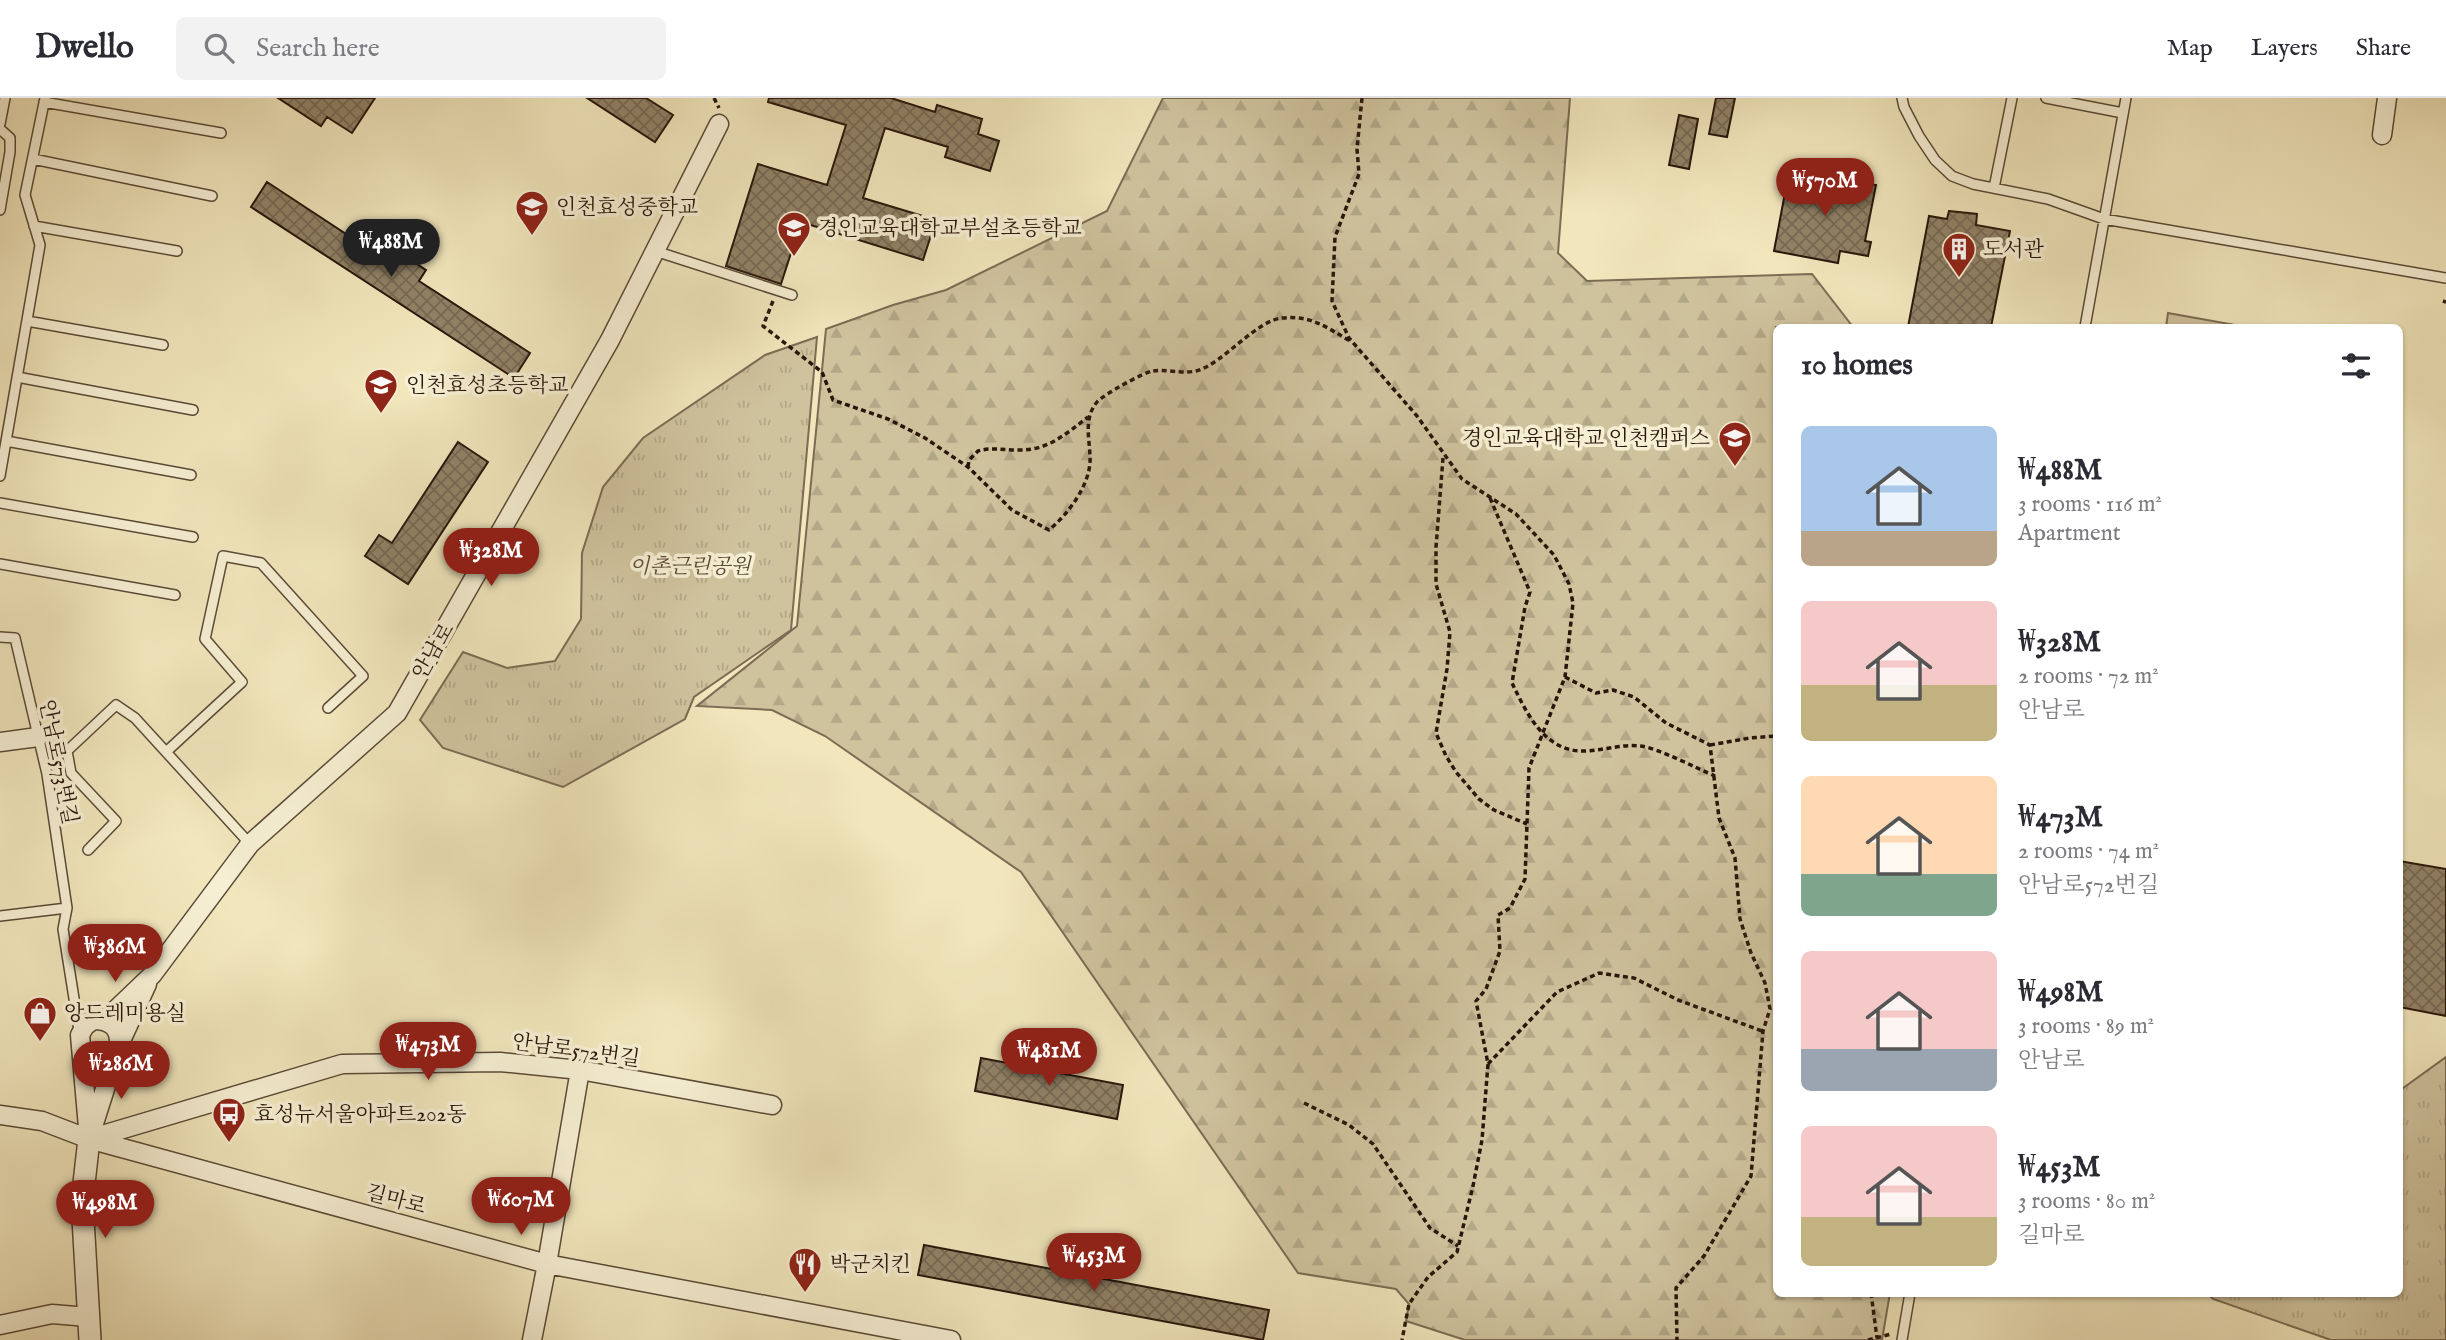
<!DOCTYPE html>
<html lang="en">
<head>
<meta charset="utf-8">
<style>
  :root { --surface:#fff; --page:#f2f2f3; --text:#2b2b33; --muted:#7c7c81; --line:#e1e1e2; --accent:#8f2418 }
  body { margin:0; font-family:"IM FELL English","Noto Serif KR",serif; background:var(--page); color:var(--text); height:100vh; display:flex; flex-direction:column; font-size:26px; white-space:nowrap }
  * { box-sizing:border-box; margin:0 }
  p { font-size:23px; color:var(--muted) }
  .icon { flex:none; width:38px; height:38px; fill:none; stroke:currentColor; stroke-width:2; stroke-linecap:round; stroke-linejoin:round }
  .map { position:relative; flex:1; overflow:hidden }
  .panel { position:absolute; left:1773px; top:226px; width:630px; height:973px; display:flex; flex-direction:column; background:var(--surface); border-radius:10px; box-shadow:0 2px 5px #0004 }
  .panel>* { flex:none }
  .price { position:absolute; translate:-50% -60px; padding:0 16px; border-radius:24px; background:var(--accent); color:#fff; font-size:23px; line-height:46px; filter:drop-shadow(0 2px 4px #0008) }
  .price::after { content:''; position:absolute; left:50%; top:42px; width:21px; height:16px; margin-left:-10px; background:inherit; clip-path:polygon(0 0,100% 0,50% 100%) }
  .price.on { background:#222; color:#fff }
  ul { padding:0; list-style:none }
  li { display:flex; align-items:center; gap:21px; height:175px; padding:0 28px }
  li span { display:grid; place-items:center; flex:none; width:196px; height:140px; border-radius:10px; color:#555 }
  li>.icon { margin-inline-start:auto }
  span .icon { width:84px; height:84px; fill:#fffc; stroke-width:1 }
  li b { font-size:30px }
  h2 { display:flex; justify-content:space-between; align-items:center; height:84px; padding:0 28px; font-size:30px }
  header { display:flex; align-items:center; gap:42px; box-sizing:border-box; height:98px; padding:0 35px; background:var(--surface); border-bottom:2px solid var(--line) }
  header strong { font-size:33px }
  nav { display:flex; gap:38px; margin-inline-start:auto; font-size:24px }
  .search { width:490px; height:63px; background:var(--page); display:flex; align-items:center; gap:18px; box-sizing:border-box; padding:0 24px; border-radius:10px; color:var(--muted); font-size:26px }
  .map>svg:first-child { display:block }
  .forest { fill:url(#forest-firs); stroke:#7c6c54; stroke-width:2 }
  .park { fill:url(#park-tufts); stroke:#7c6c54; stroke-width:2 }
  .garden { fill:#cfc39e; stroke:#7c6c54; stroke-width:2 }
  .building { fill:url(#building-cross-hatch); stroke:#29160b; stroke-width:2 }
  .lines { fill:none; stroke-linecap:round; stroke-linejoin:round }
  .service-casing { stroke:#5b4a37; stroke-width:12 }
  .minor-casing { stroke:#5b4a37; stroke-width:21 }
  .tertiary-casing { stroke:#5b4a37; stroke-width:24 }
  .path { stroke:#29160b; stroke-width:3.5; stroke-dasharray:5 3.5; stroke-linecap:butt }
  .service { stroke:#f6efd3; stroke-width:9 }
  .minor { stroke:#f6efd3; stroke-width:18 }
  .tertiary { stroke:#f6efd3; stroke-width:21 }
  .labels { text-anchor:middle; stroke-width:7; stroke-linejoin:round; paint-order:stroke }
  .poi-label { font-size:21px; fill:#29160b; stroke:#f6efd3; text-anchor:start }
  .park-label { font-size:21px; font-style:italic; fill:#5b4a37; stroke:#f6efd3 }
  .street-label { font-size:21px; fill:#29160b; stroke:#f6efd3 }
</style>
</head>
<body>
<header>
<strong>Dwello</strong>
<div class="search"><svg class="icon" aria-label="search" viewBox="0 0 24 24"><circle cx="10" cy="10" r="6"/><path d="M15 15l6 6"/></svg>Search here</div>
<nav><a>Map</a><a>Layers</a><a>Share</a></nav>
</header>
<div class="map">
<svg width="2446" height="1242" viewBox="0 0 2446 1242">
  <defs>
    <pattern id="forest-firs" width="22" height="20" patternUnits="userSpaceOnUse" patternTransform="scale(1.75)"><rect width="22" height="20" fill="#cfc39e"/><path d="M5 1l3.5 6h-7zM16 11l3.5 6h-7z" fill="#b2a787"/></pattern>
    <pattern id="park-tufts" width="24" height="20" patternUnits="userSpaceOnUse" patternTransform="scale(1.75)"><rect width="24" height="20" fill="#cfc39e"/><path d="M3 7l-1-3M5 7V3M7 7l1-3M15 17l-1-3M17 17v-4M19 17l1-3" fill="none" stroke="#b2a787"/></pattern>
    <pattern id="building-cross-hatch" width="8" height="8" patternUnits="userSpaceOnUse" patternTransform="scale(1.75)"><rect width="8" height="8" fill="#918267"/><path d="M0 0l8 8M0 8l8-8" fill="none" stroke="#766953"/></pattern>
  </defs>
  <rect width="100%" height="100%" fill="#f1e6bc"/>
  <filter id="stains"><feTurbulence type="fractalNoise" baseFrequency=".00286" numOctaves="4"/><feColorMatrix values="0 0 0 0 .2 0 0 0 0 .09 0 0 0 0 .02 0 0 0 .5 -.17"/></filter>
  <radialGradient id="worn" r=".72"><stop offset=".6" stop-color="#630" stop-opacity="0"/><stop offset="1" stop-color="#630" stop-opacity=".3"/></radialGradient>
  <path class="forest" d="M 1163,0 L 1570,0 L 1558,155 L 1587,183 L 1812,176 L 1853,229 L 1776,229 L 1776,1195 L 1890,1195 L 1882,1242 L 1465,1242 L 1406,1223 L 1409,1206 L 1396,1191 L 1298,1175 L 1021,774 L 825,638 L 772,612 L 697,608 L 797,528 L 826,231 L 893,207 L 946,192 L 1107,113 Z"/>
  <path class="park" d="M 817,239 L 791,532 L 694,599 L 685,621 L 563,689 L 443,650 L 420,622 L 463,554 L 507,570 L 555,563 L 581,521 L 582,455 L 603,389 L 643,340 L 765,257 Z
    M 2446,959 L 2446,1242 L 2331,1242 L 2213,1201 L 2207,1195 L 2399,1195 L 2399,993 Z"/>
  <path class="garden" d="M 2168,215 L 2246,229 L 2166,229 Z"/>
  <path class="building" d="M 278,0 L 375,0 L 352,35 L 327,19 L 321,28 Z
    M 587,0 L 646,0 L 673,17 L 655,44 Z
    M 769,0 L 891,0 L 935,14 L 937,7 L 982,21 L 978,36 L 999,43 L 990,73 L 945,59 L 948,49 L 885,30 L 863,100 L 936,122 L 923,162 L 801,124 L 781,186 L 726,168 L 758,66 L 827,87 L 846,27 L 768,4 Z
    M 1716,0 L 1735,0 L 1727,39 L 1709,36 Z
    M 1679,17 L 1698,21 L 1689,71 L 1669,67 Z
    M 1812,75 L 1876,87 L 1865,143 L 1871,144 L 1868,158 L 1840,153 L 1838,165 L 1774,153 L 1788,79 L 1810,83 Z
    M 267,84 L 381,159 L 388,147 L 426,172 L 419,183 L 530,255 L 514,280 L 251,109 Z
    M 1949,113 L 1977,116 L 1976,127 L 2010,133 L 1991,229 L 1908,229 L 1929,118 L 1947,121 Z
    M 458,344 L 488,364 L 408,486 L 365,458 L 379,437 L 392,445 Z
    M 2399,763 L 2446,771 L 2446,918 L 2399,909 Z
    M 981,960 L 1123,987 L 1117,1021 L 975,993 Z
    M 924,1147 L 1269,1212 L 1263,1242 L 918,1177 Z"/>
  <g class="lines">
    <defs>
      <path id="service" d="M 1902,0 L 1904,9 L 1919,38 L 1935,62 L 1952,78 L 1973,86 L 2048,101 L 2104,121 L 2446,180
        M 2046,0 L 2123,15
        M 44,4 L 221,35
        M 0,26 L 5,0
        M 0,31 L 10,40 L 10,54 L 0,112
        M 33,61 L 212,98
        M 1994,90 L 2012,0
        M 34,128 L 177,153
        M 655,153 L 792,197
        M 27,223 L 163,247
        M 2085,229 L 2126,0
        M 17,279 L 193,312
        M 6,343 L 191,377
        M 0,378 L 40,147 L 25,97 L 45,0
        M 0,405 L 193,439
        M 0,466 L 175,497
        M 0,539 L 15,540 L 47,676 L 67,810 L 63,831 L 79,932
        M 166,654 L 242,584 L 205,541 L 223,458 L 261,465 L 363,578 L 328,610
        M 88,752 L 116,723 L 71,675 L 67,653 L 116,607 L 135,620 L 250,746
        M 0,818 L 67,810
        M 1902,1242 L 1910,1195"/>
      <path id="minor" d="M 2382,37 L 2387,0
        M 0,644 L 38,639
        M 93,922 C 110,922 120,929 119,947 L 89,1041 L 80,937 L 85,928 Z
        M 105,922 L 152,877 L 250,746 L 397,615 L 610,242 L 719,26
        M 119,947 L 147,886
        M 0,1017 L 42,1023 L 89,1041 L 547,1166 L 951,1242
        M 89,1041 L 342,966 L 500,964 L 580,972 L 772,1007
        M 0,1227 L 52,1216 L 88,1219
        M 532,1242 L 547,1166 L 580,972"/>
      <path id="tertiary" d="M 89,1041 L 82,1103 L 90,1242"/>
    </defs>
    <use href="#service" class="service-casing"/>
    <use href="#minor" class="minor-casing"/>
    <use href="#tertiary" class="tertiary-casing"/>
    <path class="path" d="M 714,0 L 719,10
      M 1362,0 L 1357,51 L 1359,76 L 1335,139 L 1332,203 L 1349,240 L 1417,318 L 1462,381 L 1516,416 L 1554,457 L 1569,486 L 1573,505 L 1565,579 L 1529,670 L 1525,781 L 1510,810 L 1498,817 L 1500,853 L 1486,891 L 1476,903 L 1488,966 L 1482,1042 L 1473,1088 L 1457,1154 L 1428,1179 L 1409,1206 L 1402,1242
      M 773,203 L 763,228 L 822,274 L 833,302 L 888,321 L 925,340 L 968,369 L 1012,412 L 1049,432 C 1067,417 1088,390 1090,365 C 1091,344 1082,322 1097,304 C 1103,297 1144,274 1153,273 C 1166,271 1182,276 1196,273 C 1223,266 1255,223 1282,220 C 1311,217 1326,229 1350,243
      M 2443,203 L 2446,204
      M 1443,360 L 1436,449 L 1436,486 L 1450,534 L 1447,571 L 1436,635 L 1446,658 L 1456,674 L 1479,701 L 1494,712 L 1527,726
      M 968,369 L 969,362 L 978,353 C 991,349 1004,352 1018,352 C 1047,353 1066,336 1088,319
      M 1490,400 L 1530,494 L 1525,509 L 1512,585 C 1527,616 1545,655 1586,653 C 1605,652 1622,646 1640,648 C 1656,649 1698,671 1715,678
      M 1565,579 L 1596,595 L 1613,592 L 1634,599 L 1666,625 L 1710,647 L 1719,720 L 1735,760 L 1740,821 L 1751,855 L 1765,885 L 1770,911 L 1763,933 L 1751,1078 L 1704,1158 L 1676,1190 L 1677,1242
      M 1710,647 L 1750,640 L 1776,638
      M 1488,966 L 1557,894 L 1599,875 L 1634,880 L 1678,902 L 1762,933
      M 1304,1005 L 1349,1027 L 1373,1046 L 1430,1130 L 1458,1148
      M 1871,1195 L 1877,1240
      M 1868,1242 L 1891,1236"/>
    <use href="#service" class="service"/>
    <use href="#minor" class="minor"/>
    <use href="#tertiary" class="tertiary"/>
  </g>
  <defs>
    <symbol id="school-pin" viewBox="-11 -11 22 30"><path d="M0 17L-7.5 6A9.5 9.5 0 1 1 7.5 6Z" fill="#8f2418" stroke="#f6efd3"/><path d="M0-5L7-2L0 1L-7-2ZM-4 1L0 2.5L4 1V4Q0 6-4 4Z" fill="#fff"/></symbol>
    <symbol id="building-pin" viewBox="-11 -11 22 30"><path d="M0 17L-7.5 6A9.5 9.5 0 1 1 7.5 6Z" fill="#8f2418" stroke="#f6efd3"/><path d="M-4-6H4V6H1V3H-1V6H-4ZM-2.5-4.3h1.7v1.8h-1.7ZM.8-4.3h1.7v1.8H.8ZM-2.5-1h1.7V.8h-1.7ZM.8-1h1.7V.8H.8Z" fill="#fff"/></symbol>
    <symbol id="university-pin" viewBox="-11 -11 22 30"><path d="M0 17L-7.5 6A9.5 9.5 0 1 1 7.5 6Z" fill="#8f2418" stroke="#f6efd3"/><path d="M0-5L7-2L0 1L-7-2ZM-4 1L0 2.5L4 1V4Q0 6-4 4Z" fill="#fff"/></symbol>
    <symbol id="shop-pin" viewBox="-11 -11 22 30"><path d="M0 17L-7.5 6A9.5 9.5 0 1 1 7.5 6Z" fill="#8f2418" stroke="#f6efd3"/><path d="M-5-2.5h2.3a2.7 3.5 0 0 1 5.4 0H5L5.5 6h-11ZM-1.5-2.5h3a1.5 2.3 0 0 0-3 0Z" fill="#fff"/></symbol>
    <symbol id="bus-pin" viewBox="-11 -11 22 30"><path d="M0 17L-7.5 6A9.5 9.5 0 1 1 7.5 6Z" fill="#8f2418" stroke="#f6efd3"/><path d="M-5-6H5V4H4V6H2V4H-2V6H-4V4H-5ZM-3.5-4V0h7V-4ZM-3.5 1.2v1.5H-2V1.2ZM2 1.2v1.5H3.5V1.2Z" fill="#fff"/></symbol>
    <symbol id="restaurant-pin" viewBox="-11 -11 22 30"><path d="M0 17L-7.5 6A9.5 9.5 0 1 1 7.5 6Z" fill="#8f2418" stroke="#f6efd3"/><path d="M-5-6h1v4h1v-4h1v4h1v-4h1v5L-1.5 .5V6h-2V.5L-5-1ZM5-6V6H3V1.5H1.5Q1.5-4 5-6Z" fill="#fff"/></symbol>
  </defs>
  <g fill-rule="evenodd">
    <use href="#school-pin" x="513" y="90" width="38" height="52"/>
    <use href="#school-pin" x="775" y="111" width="38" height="52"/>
    <use href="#building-pin" x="1940" y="132" width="38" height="52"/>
    <use href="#school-pin" x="362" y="268" width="38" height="52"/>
    <use href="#university-pin" x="1716" y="321" width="38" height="52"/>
    <use href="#shop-pin" x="21" y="896" width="38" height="52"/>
    <use href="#bus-pin" x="210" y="997" width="38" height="52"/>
    <use href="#restaurant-pin" x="786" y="1147" width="38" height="52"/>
  </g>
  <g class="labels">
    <g class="poi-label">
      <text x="556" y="116">인천효성중학교</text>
      <text x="818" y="137">경인교육대학교부설초등학교</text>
      <text x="1983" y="158">도서관</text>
      <text x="406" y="294">인천효성초등학교</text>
      <text x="1710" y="347" text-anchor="end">경인교육대학교 인천캠퍼스</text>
      <text x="64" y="922">앙드레미용실</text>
      <text x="254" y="1023">효성뉴서울아파트202동</text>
      <text x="830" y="1173">박군치킨</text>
    </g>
    <g class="park-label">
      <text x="690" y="475">이촌근린공원</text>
    </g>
    <g class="street-label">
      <text transform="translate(433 553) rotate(-60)" y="7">안남로</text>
      <text transform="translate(59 664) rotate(79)" y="7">안남로573번길</text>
      <text transform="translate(576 952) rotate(8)" y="7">안남로572번길</text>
      <text transform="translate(396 1101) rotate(15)" y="7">길마로</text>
    </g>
  </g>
  <rect width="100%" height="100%" filter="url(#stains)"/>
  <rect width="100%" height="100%" fill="url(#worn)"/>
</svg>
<b class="price" style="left:1825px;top:120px">₩570M</b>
<b class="price on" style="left:391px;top:181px">₩488M</b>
<b class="price" style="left:491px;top:490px">₩328M</b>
<b class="price" style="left:115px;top:886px">₩386M</b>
<b class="price" style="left:428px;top:984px">₩473M</b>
<b class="price" style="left:1049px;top:990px">₩481M</b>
<b class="price" style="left:121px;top:1003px">₩286M</b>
<b class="price" style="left:521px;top:1139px">₩607M</b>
<b class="price" style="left:105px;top:1142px">₩498M</b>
<b class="price" style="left:1094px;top:1195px">₩453M</b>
<section class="panel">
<h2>10 homes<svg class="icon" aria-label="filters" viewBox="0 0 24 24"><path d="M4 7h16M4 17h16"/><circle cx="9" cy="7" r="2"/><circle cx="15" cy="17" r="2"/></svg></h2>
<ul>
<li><span style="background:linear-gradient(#a9c7e8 75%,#b9a48a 0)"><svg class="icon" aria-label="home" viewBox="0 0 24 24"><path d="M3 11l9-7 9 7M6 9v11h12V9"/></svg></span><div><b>₩488M</b><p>3 rooms · 116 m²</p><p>Apartment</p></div></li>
<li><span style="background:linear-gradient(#f6c9c9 60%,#c2b280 0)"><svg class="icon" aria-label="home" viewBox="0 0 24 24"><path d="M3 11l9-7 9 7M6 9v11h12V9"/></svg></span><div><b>₩328M</b><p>2 rooms · 72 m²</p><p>안남로</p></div></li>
<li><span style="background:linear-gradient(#ffd9b3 70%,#7fa58c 0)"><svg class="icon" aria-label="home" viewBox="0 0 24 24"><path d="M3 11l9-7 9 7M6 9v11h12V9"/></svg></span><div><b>₩473M</b><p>2 rooms · 74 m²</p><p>안남로572번길</p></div></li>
<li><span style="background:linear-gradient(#f6c9c9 70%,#9aa5b1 0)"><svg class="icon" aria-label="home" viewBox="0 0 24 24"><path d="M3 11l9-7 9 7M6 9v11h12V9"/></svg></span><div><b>₩498M</b><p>3 rooms · 89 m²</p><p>안남로</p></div></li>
<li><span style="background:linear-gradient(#f6c9c9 65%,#c2b280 0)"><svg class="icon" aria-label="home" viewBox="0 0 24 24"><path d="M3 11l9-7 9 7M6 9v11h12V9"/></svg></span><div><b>₩453M</b><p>3 rooms · 80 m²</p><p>길마로</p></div></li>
</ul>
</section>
</div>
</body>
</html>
